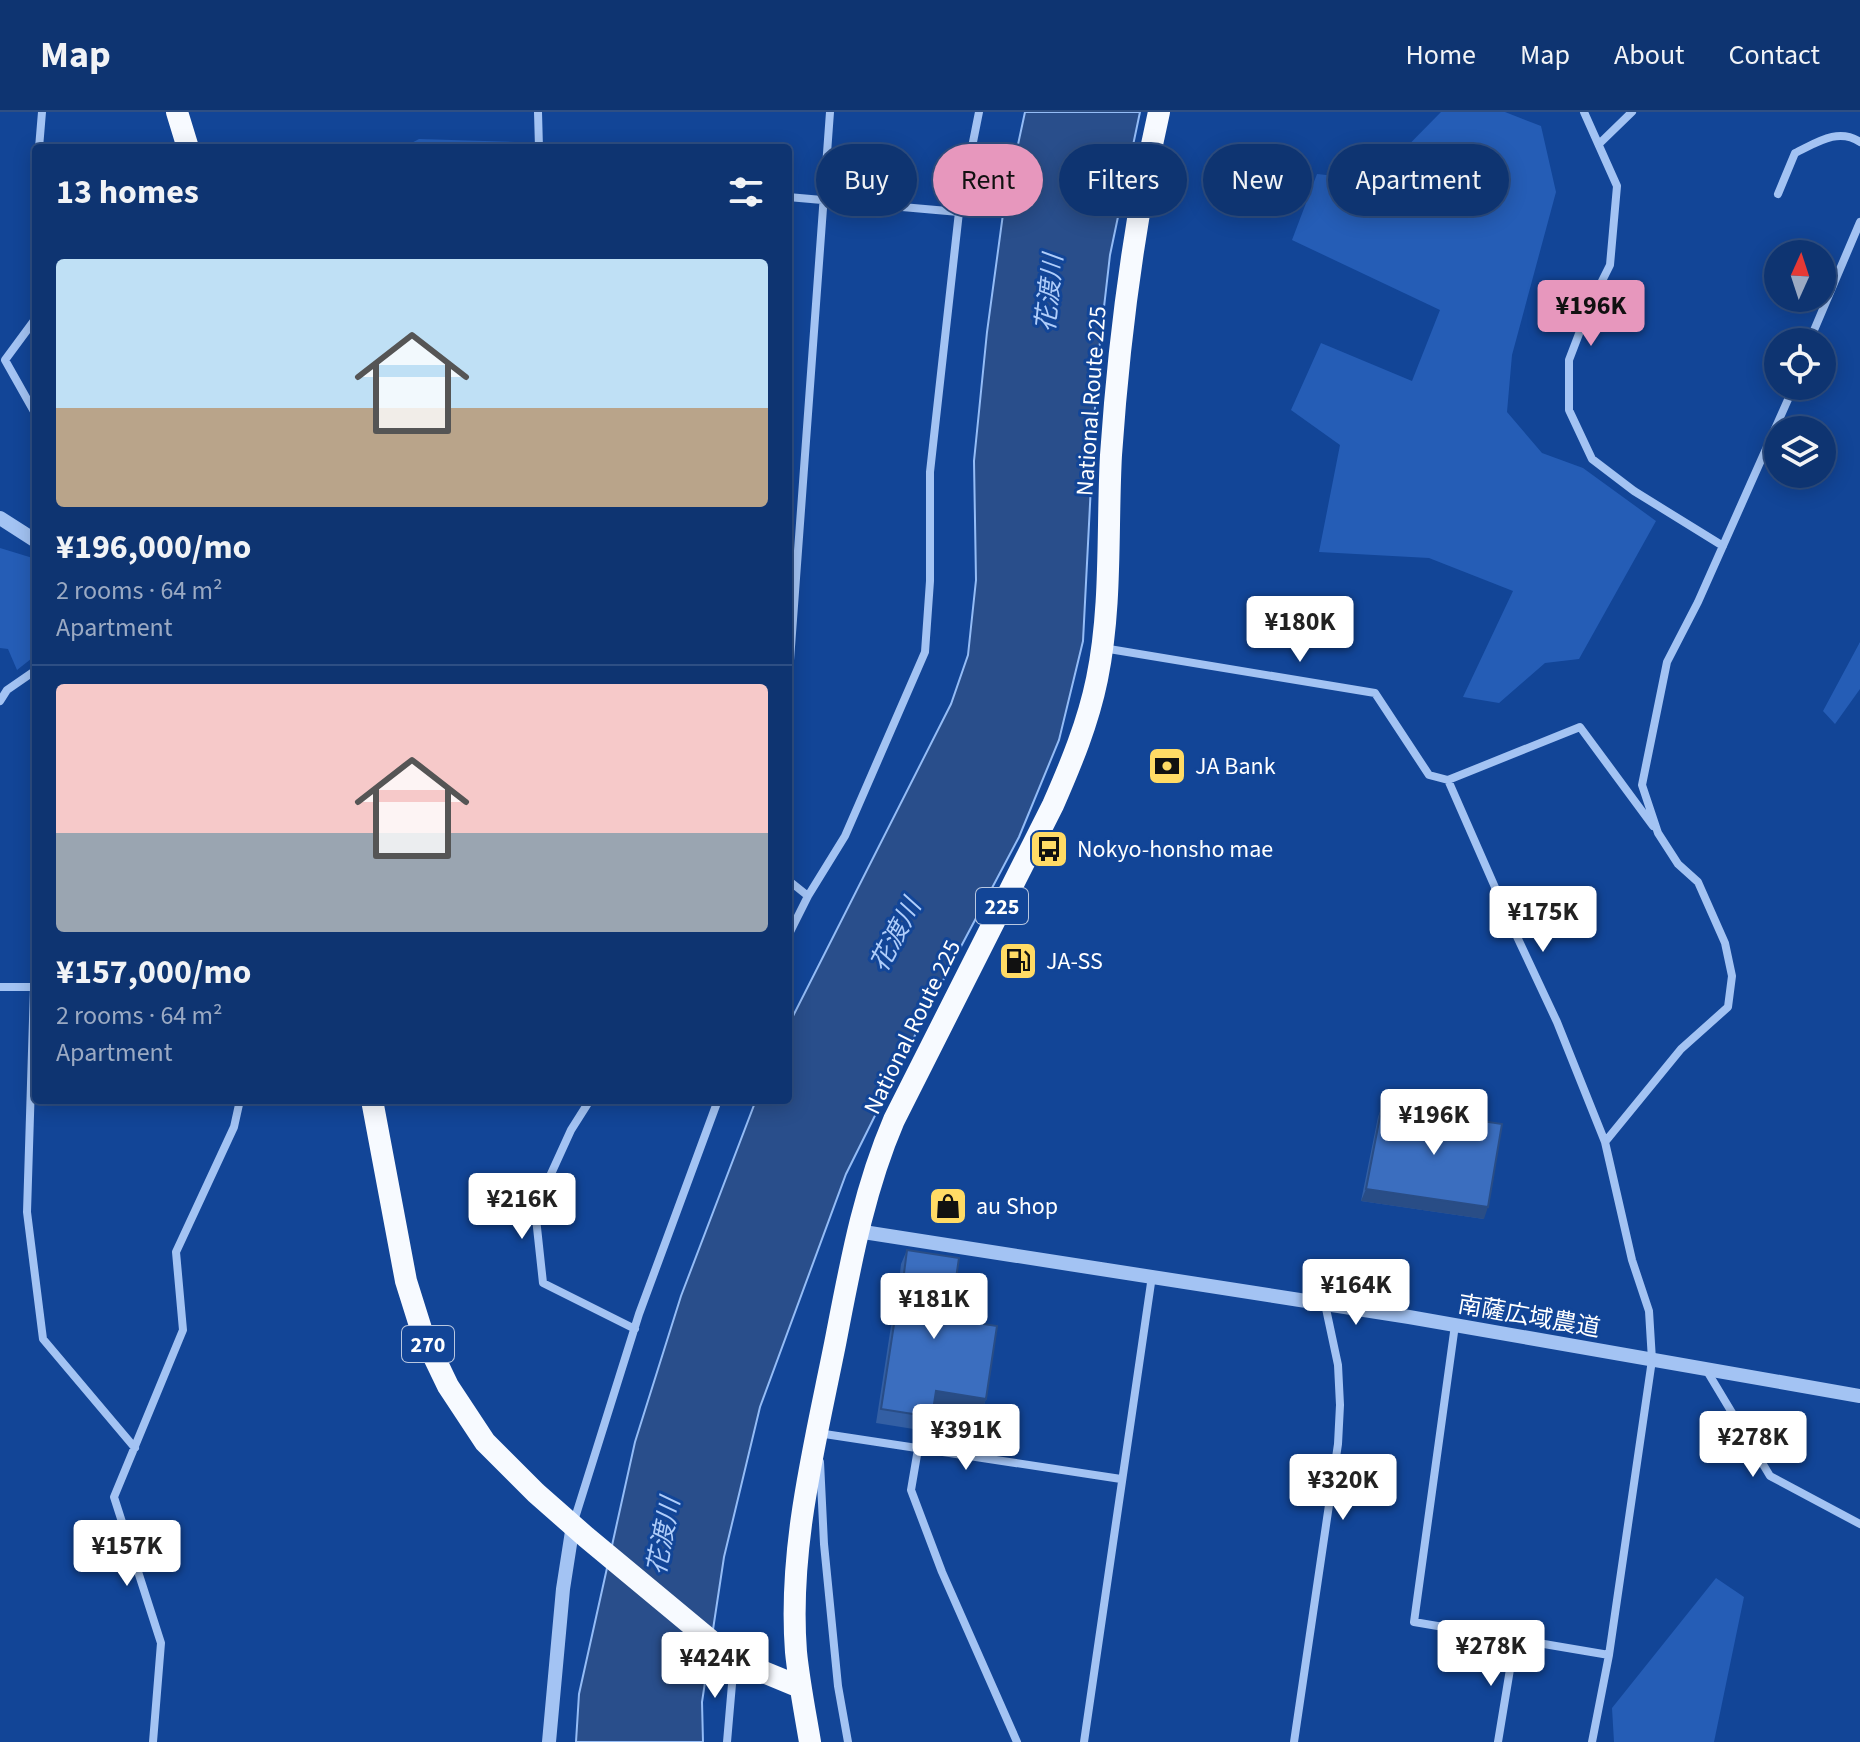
<!DOCTYPE html>
<html lang="en">
<head>
<meta charset="utf-8">
<style>
  :root { --surface:#0e3471; --page:#173c76; --text:#f1f3f6; --muted:#9baac3; --line:#2e4f84; --accent:#e797bd }
  body { margin:0; font-family:"Source Sans 3","Noto Sans JP",sans-serif; background:var(--page); color:var(--text); height:100vh; display:flex; flex-direction:column; font-size:30px; white-space:nowrap }
  * { box-sizing:border-box; margin:0 }
  p { font-size:26px; color:var(--muted) }
  .icon { flex:none; width:44px; height:44px; fill:none; stroke:currentColor; stroke-width:2; stroke-linecap:round; stroke-linejoin:round }
  .map { position:relative; flex:1; overflow:hidden }
  .details { position:absolute; left:32px; top:32px; width:760px; height:960px; display:flex; flex-direction:column; background:var(--surface); border-radius:8px; box-shadow:0 4px 20px #0003,0 0 0 2px var(--line) }
  .details>* { flex:none }
  .hud { position:absolute; left:816px; top:32px; width:760px; height:72px; display:flex; gap:16px }
  .needle { width:52px; rotate:3deg }
  .fabs { position:absolute; left:1764px; top:128px; display:grid; gap:16px }
  .fabs a { display:grid; place-items:center; width:72px; height:72px; border-radius:50%; background:var(--surface); box-shadow:0 4px 20px #0003,0 0 0 2px var(--line); font-size:40px }
  .price { position:absolute; translate:-50% -68px; padding:0 18px; border-radius:8px; background:#fff; color:#222; font-size:26px; line-height:52px; filter:drop-shadow(0 2px 4px #0008) }
  .price::after { content:''; position:absolute; left:50%; top:48px; width:24px; height:18px; margin-left:-12px; background:inherit; clip-path:polygon(0 0,100% 0,50% 100%) }
  .price.current { background:var(--accent); color:#111 }
  ul { padding:0; list-style:none }
  li { display:grid; align-content:center; gap:16px; height:424px; padding:0 24px }
  li+li { border-top:2px solid var(--line) }
  li span { display:grid; place-items:center; height:248px; border-radius:8px; color:#555 }
  li>.icon { margin-inline-start:auto }
  span .icon { width:144px; height:144px; fill:#fffc; stroke-width:1 }
  li b { font-size:34px }
  h2 { display:flex; justify-content:space-between; align-items:center; height:96px; padding:0 24px; font-size:34px }
  .pill { padding:0 28px; border-radius:36px; background:var(--surface); box-shadow:0 4px 20px #0003,0 0 0 2px var(--line); font-size:28px; line-height:72px }
  .pill.current { background:var(--accent); color:#111 }
  header { display:flex; align-items:center; gap:48px; box-sizing:border-box; height:112px; padding:0 40px; background:var(--surface); border-bottom:2px solid var(--line) }
  header strong { font-size:38px }
  nav { display:flex; gap:44px; margin-inline-start:auto; font-size:28px }
  .map>svg:first-child { display:block }
  .green { fill:#255db6 }
  .water { fill:#294e8b; stroke:#94bcf6; stroke-width:2 }
  .lines { fill:none; stroke-linecap:round; stroke-linejoin:round }
  .minor { stroke:#a3c3f3; stroke-width:8 }
  .tertiary { stroke:#a3c3f3; stroke-width:14 }
  .trunk { stroke:#f7faff; stroke-width:22 }
  .wall { fill:#335fa4 }
  .shaded-wall { fill:#294d86 }
  .building { fill:#3b6ebf; stroke:#294d86; stroke-width:2 }
  .labels { text-anchor:middle; stroke-width:6; stroke-linejoin:round; paint-order:stroke }
  .shield { fill:#124597; stroke:#b8c7e0; stroke-width:2 }
  .shield-label { font-size:22px; font-weight:bold; fill:#fff }
  .street-label { font-size:24px; fill:#fff; stroke:#124597 }
  .poi-label { font-size:24px; fill:#fff; stroke:#124597; text-anchor:start }
  .water-label { font-size:26px; font-style:italic; fill:#afcdfa; stroke:#124597 }
</style>
</head>
<body>
<header>
<strong>Map</strong>
<nav><a>Home</a><a>Map</a><a>About</a><a>Contact</a></nav>
</header>
<div class="map">
<svg width="1860" height="1630" viewBox="0 0 1860 1630">
  <rect width="100%" height="100%" fill="#124597"/>
  <path class="green" d="M 1441,0 L 1505,0 L 1541,14 L 1556,80 L 1512,243 L 1507,300 L 1542,341 L 1583,356 L 1656,409 L 1579,547 L 1545,551 L 1499,591 L 1463,585 L 1513,479 L 1429,446 L 1319,440 L 1340,333 L 1291,298 L 1321,231 L 1412,269 L 1440,198 L 1292,128 L 1317,62 L 1374,68 Z
    M 419,27 L 515,30 L 515,36 L 402,36 Z
    M 0,436 L 36,447 L 36,543 L 17,558 L 8,537 L 0,536 Z
    M 1860,530 L 1860,577 L 1835,612 L 1823,599 Z
    M 1716,1466 L 1744,1485 L 1714,1630 L 1614,1630 L 1612,1596 Z"/>
  <path class="water" d="M 1025,0 L 1140,0 L 1110,143 L 1097,256 L 1083,529 L 1059,628 L 1019,725 L 930,893 L 846,1062 L 760,1295 L 724,1445 L 702,1590 L 703,1630 L 576,1630 L 579,1582 L 635,1330 L 681,1184 L 756,988 L 788,988 L 788,914 L 951,592 L 968,543 L 976,468 L 974,349 L 987,220 L 1003,102 Z"/>
  <g class="lines">
    <path class="minor" d="M 538,0 L 539,36
      M 1584,0 L 1617,74 L 1610,153 L 1590,193 L 1569,248 L 1569,298 L 1592,347 L 1634,379 L 1723,434
      M 1599,32 L 1632,0
      M 39,36 L 42,0
      M 1778,82 L 1795,41 C 1816,31 1838,15 1860,30
      M 788,85 L 959,100
      M 36,206 L 5,248 L 36,303
      M 1809,230 L 1860,110
      M 1103,536 L 1375,581 L 1429,663 L 1448,668 L 1580,615 L 1653,714
      M 788,576 L 830,0
      M 0,589 L 7,578 L 36,558
      M 1448,668 L 1512,814 L 1557,910 L 1605,1030
      M 788,768 L 808,784
      M 788,824 L 808,784 L 845,724 L 925,540 L 930,469 L 930,360 L 959,100 L 979,0
      M 36,871 L 34,875 L 27,1100 L 43,1227 L 135,1336
      M 0,875 L 34,875
      M 590,988 L 571,1018 L 535,1097 L 543,1171 L 635,1217
      M 1455,1213 L 1414,1510 L 1609,1543
      M 1707,1259 L 1770,1364 L 1860,1412
      M 818,1321 L 1121,1367
      M 918,1337 L 911,1378 L 942,1460 L 1017,1630
      M 820,1350 L 824,1432 L 838,1574 L 848,1630
      M 574,1409 L 639,1202 L 718,988
      M 153,1630 L 161,1531 L 114,1385 L 183,1218 L 176,1140 L 234,1015 L 240,988
      M 727,1630 L 734,1549
      M 1084,1630 L 1152,1164
      M 1294,1630 L 1338,1332 L 1340,1293 L 1338,1253 L 1325,1192
      M 1498,1630 L 1515,1527
      M 1592,1630 L 1609,1543 L 1652,1248 L 1649,1199 L 1632,1148 L 1605,1030 L 1681,937 L 1728,895 L 1732,864 L 1725,831 L 1698,770 L 1678,752 L 1658,721 L 1642,673 L 1667,550 L 1698,490 L 1794,274"/>
    <path class="tertiary" d="M 0,406 L 36,429
      M 857,1119 L 1409,1205 L 1860,1284
      M 549,1630 L 563,1477 L 573,1413"/>
    <path class="trunk" d="M 177,0 L 188,36
      M 372,988 L 406,1169 L 422,1220 L 448,1274 L 485,1330 L 536,1381 L 586,1425 L 734,1548 L 800,1575
      M 810,1630 C 805,1600 799,1570 796,1540 C 788,1437 815,1332 835,1232 C 850,1155 863,1080 894,1008 L 1053,693 C 1071,652 1088,611 1097,567 C 1112,494 1107,417 1111,343 C 1119,226 1133,115 1159,0"/>
  </g>
  <path class="wall" d="M 1382,994 L 1484,1107 L 1361,1089 L 1378,1005 Z
    M 907,1138 L 950,1207 L 986,1287 L 981,1301 L 933,1294 L 932,1305 L 926,1319 L 876,1311 L 891,1214 L 895,1202 L 901,1152 Z"/>
  <path class="shaded-wall" d="M 1366,1077 L 1488,1095 L 1484,1107 L 1361,1089 Z
    M 936,1279 L 986,1287 L 981,1301 L 930,1294 Z"/>
  <path class="building" d="M 1382,994 L 1502,1012 L 1488,1095 L 1366,1077 Z
    M 907,1138 L 959,1146 L 950,1207 L 997,1214 L 986,1287 L 936,1279 L 932,1305 L 881,1297 L 896,1199 L 899,1200 Z"/>
  <defs>
    <symbol id="bank-square" viewBox="-11 -11 22 22"><rect x="-9" y="-9" width="18" height="18" rx="4" fill="#ffdb65" stroke="#124597"/><path d="M-6-4H6V4H-6ZM0-2.3a2.3 2.3 0 1 0 0 4.6a2.3 2.3 0 1 0 0-4.6Z" fill="#111"/></symbol>
    <symbol id="bus-square" viewBox="-11 -11 22 22"><rect x="-9" y="-9" width="18" height="18" rx="4" fill="#ffdb65" stroke="#124597"/><path d="M-5-6H5V4H4V6H2V4H-2V6H-4V4H-5ZM-3.5-4V0h7V-4ZM-3.5 1.2v1.5H-2V1.2ZM2 1.2v1.5H3.5V1.2Z" fill="#111"/></symbol>
    <symbol id="fuel-square" viewBox="-11 -11 22 22"><rect x="-9" y="-9" width="18" height="18" rx="4" fill="#ffdb65" stroke="#124597"/><path d="M-5.5-6h7V0h2V4h1.3V-2.5L3-4.5l.8-.8L6-3V5H2.5V1h-1V6h-7ZM-4.2-4.7v3.2H.2V-4.7Z" fill="#111"/></symbol>
    <symbol id="shop-square" viewBox="-11 -11 22 22"><rect x="-9" y="-9" width="18" height="18" rx="4" fill="#ffdb65" stroke="#124597"/><path d="M-5-2.5h2.3a2.7 3.5 0 0 1 5.4 0H5L5.5 6h-11ZM-1.5-2.5h3a1.5 2.3 0 0 0-3 0Z" fill="#111"/></symbol>
  </defs>
  <g fill-rule="evenodd">
    <use href="#bank-square" x="1145" y="632" width="44" height="44"/>
    <use href="#bus-square" x="1027" y="715" width="44" height="44"/>
    <use href="#fuel-square" x="996" y="827" width="44" height="44"/>
    <use href="#shop-square" x="926" y="1072" width="44" height="44"/>
  </g>
  <g class="labels">
    <g class="shield">
      <rect x="976" y="776" width="52" height="36" rx="6"/>
      <rect x="402" y="1214" width="52" height="36" rx="6"/>
    </g>
    <g class="shield-label">
      <text x="1002" y="802">225</text>
      <text x="428" y="1240">270</text>
    </g>
    <g class="street-label">
      <text transform="translate(1091 289) rotate(-86)" y="8">National Route 225</text>
      <text transform="translate(912 915) rotate(-64)" y="8">National Route 225</text>
      <text transform="translate(1529 1204) rotate(10)" y="8">南薩広域農道</text>
    </g>
    <g class="poi-label">
      <text x="1195" y="662">JA Bank</text>
      <text x="1077" y="745">Nokyo-honsho mae</text>
      <text x="1046" y="857">JA-SS</text>
      <text x="976" y="1102">au Shop</text>
    </g>
    <g class="water-label">
      <text transform="translate(1049 181) rotate(-84)" y="9">花渡川</text>
      <text transform="translate(895 823) rotate(-62)" y="9">花渡川</text>
      <text transform="translate(663 1424) rotate(-79)" y="9">花渡川</text>
    </g>
  </g>
</svg>
<div class="fabs">
<a><svg class="needle" viewBox="-14 -14 28 28"><path d="M0-13l5 13h-10z" fill="#e53935"/><path d="M0 13l5-13h-10z" fill="#9baac3"/></svg></a>
<a><svg class="icon" aria-label="locate" viewBox="0 0 24 24"><circle cx="12" cy="12" r="6"/><path d="M12 2v4M12 18v4M2 12h4M18 12h4"/></svg></a>
<a><svg class="icon" aria-label="layers" viewBox="0 0 24 24"><path d="M12 4l9 5-9 5-9-5zM3 14l9 5 9-5"/></svg></a>
</div>
<b class="price current" style="left:1591px;top:236px">¥196K</b>
<b class="price" style="left:1300px;top:552px">¥180K</b>
<b class="price" style="left:1543px;top:842px">¥175K</b>
<b class="price" style="left:1434px;top:1045px">¥196K</b>
<b class="price" style="left:522px;top:1129px">¥216K</b>
<b class="price" style="left:1356px;top:1215px">¥164K</b>
<b class="price" style="left:934px;top:1229px">¥181K</b>
<b class="price" style="left:966px;top:1360px">¥391K</b>
<b class="price" style="left:1753px;top:1367px">¥278K</b>
<b class="price" style="left:1343px;top:1410px">¥320K</b>
<b class="price" style="left:127px;top:1476px">¥157K</b>
<b class="price" style="left:1491px;top:1576px">¥278K</b>
<b class="price" style="left:715px;top:1588px">¥424K</b>
<div class="hud">
<a class="pill">Buy</a>
<a class="pill current">Rent</a>
<a class="pill">Filters</a>
<a class="pill">New</a>
<a class="pill">Apartment</a>
</div>
<section class="details">
<h2>13 homes<svg class="icon" aria-label="filters" viewBox="0 0 24 24"><path d="M4 7h16M4 17h16"/><circle cx="9" cy="7" r="2"/><circle cx="15" cy="17" r="2"/></svg></h2>
<ul>
<li><span style="background:linear-gradient(#bfe0f5 60%,#b9a48a 0)"><svg class="icon" aria-label="home" viewBox="0 0 24 24"><path d="M3 11l9-7 9 7M6 9v11h12V9"/></svg></span><div><b>¥196,000/mo</b><p>2 rooms · 64 m²</p><p>Apartment</p></div></li>
<li><span style="background:linear-gradient(#f6c9c9 60%,#9aa5b1 0)"><svg class="icon" aria-label="home" viewBox="0 0 24 24"><path d="M3 11l9-7 9 7M6 9v11h12V9"/></svg></span><div><b>¥157,000/mo</b><p>2 rooms · 64 m²</p><p>Apartment</p></div></li>
</ul>
</section>
</div>
</body>
</html>
